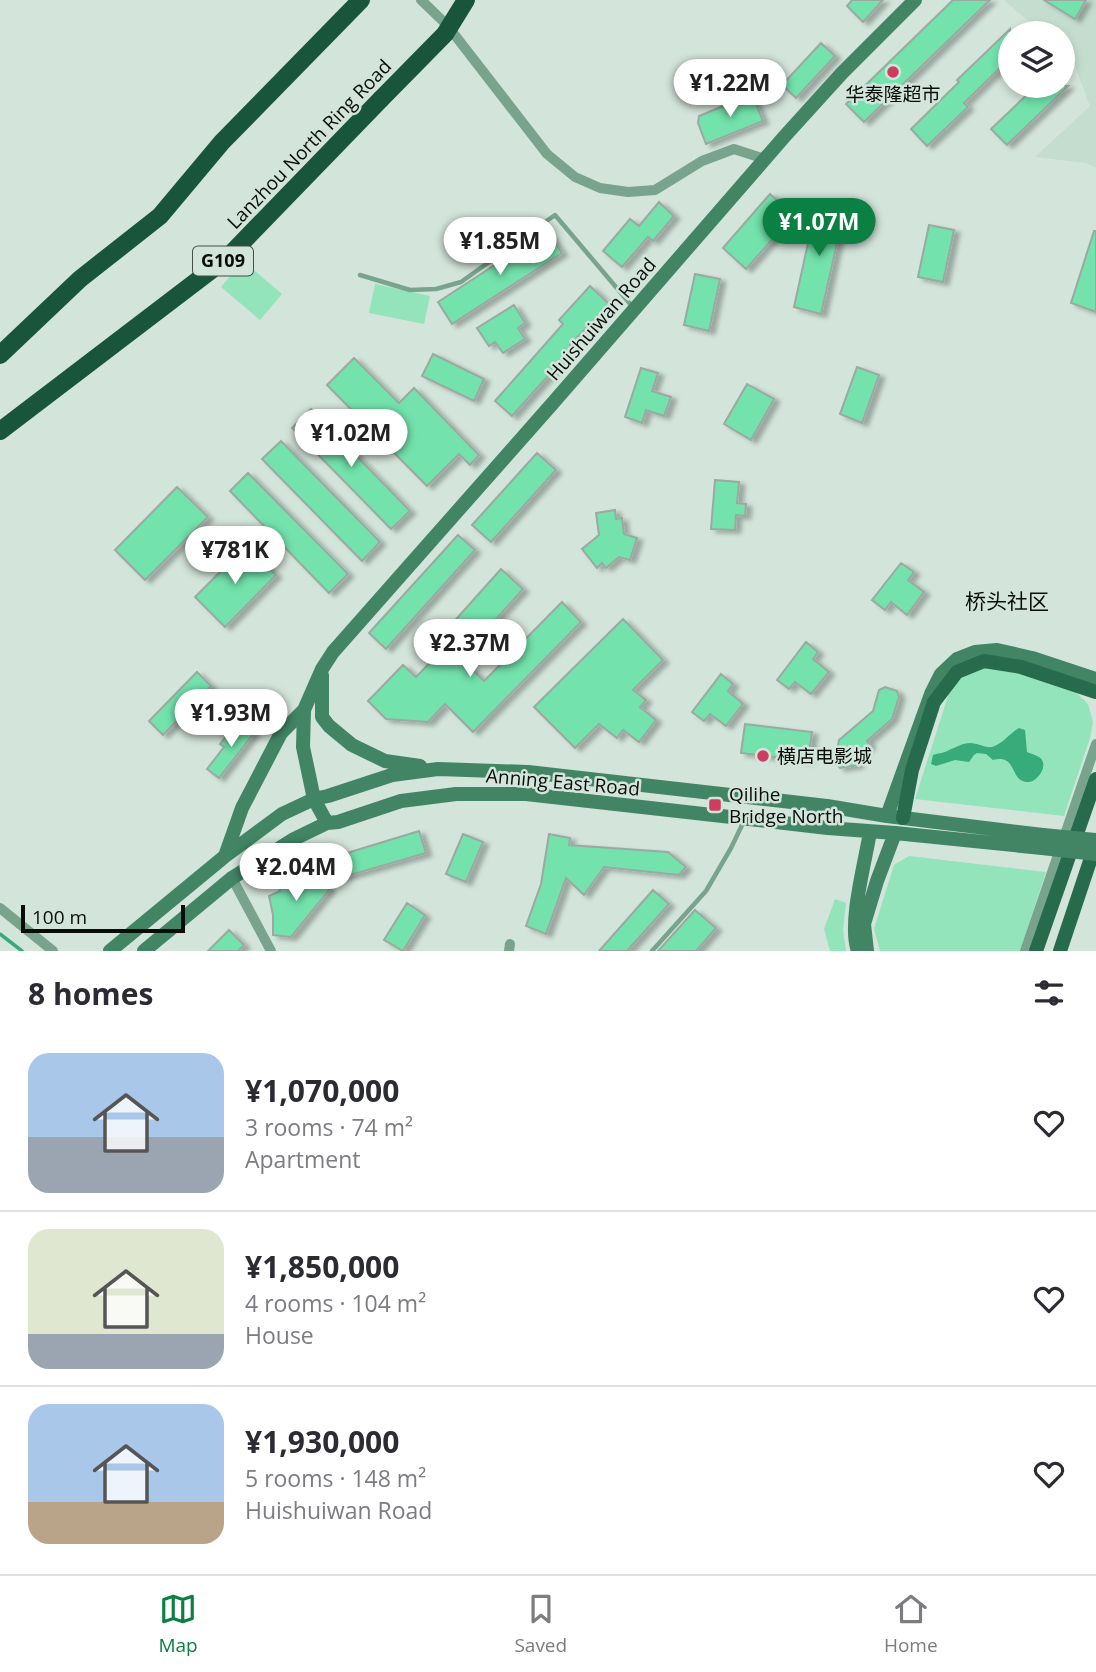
<!DOCTYPE html>
<html lang="en">
<head>
<meta charset="utf-8">
<style>
  :root { --surface:#fff; --page:#f7f7f7; --text:#2b2b33; --muted:#7c7c81; --line:#e1e1e2; --accent:#0b8043 }
  body { margin:0; font-family:"Open Sans","Noto Sans SC",sans-serif; background:var(--page); color:var(--text); height:100vh; display:flex; flex-direction:column; font-size:26px; white-space:nowrap }
  * { box-sizing:border-box; margin:0 }
  p { font-size:23px; color:var(--muted) }
  .icon { flex:none; width:38px; height:38px; fill:none; stroke:currentColor; stroke-width:2; stroke-linecap:round; stroke-linejoin:round }
  .map { position:relative; height:951px; overflow:hidden }
  .drawer { display:flex; flex-direction:column; background:var(--surface); flex:1 }
  .drawer>* { flex:none }
  .buttons { position:absolute; left:998px; top:21px; display:grid; gap:14px }
  .buttons a { display:grid; place-items:center; width:77px; height:77px; border-radius:50%; background:var(--surface); box-shadow:0 4px 10px #0003; font-size:35px }
  .scale { position:absolute; left:21px; bottom:18px; width:164px; box-sizing:border-box; padding-left:7px; border:4px solid #080d0a; border-top:0; font-size:19px; line-height:24px; white-space:nowrap; color:#080d0a; -webkit-text-stroke:5px #d3e4da; paint-order:stroke }
  .price { position:absolute; translate:-50% -60px; padding:0 16px; border-radius:24px; background:#fff; color:#222; font-size:23px; line-height:46px; filter:drop-shadow(0 2px 4px #0008) }
  .price::after { content:''; position:absolute; left:50%; top:42px; width:21px; height:16px; margin-left:-10px; background:inherit; clip-path:polygon(0 0,100% 0,50% 100%) }
  .price.on { background:var(--accent); color:#fff }
  ul { padding:0; list-style:none }
  li { display:flex; align-items:center; gap:21px; height:175px; padding:0 28px }
  li+li { border-top:2px solid var(--line) }
  li span { display:grid; place-items:center; flex:none; width:196px; height:140px; border-radius:21px; color:#555 }
  li>.icon { margin-inline-start:auto }
  span .icon { width:84px; height:84px; fill:#fffc; stroke-width:1 }
  li b { font-size:30px }
  h2 { display:flex; justify-content:space-between; align-items:center; height:84px; padding:0 28px; font-size:30px }
  .tabs { display:flex; justify-content:space-around; align-items:center; height:98px; border-top:2px solid var(--line); background:var(--surface); font-size:19px; color:var(--muted) }
  .tabs a { display:grid; justify-items:center; gap:4px }
  .tabs .on { color:var(--accent) }
  .map>svg:first-child { display:block }
  .built { fill:#c4ddce }
  .green { fill:#93e4ba }
  .water { fill:#37ab79 }
  .lines { fill:none; stroke-linecap:round; stroke-linejoin:round }
  .stream { stroke:#37ab79; stroke-width:3.5 }
  .building { fill:#73e2ac; stroke:#9aaaa1; stroke-width:2; filter:url(#shadow) }
  .lane { stroke:#78a38c; stroke-width:4.5 }
  .street { stroke:#78a38c; stroke-width:10 }
  .secondary { stroke:#418564; stroke-width:14 }
  .primary { stroke:#266c4c; stroke-width:14 }
  .highway { stroke:#18553a; stroke-width:18 }
  .secondary-bridge { stroke:#418564; stroke-width:14 }
  .highway-bridge { stroke:#18553a; stroke-width:18 }
  .poi-dot { fill:#cc3d60; stroke:#d3e4da; stroke-width:2.5 }
  .labels { text-anchor:middle; stroke-width:5; stroke-linejoin:round; paint-order:stroke }
  .shield { fill:#d3e4da; stroke:#454e48; stroke-width:2 }
  .shield-label { font-size:18px; font-weight:bold; fill:#080d0a }
  .poi-label { font-size:19px; fill:#080d0a; stroke:#d3e4da; text-anchor:start }
  .street-label { font-size:19px; fill:#080d0a; stroke:#d3e4da }
  .neighbourhood-label { font-size:21px; fill:#080d0a; stroke:#d3e4da }
</style>
</head>
<body>
<div class="map">
<svg width="1096" height="951" viewBox="0 0 1096 951">
  <defs>
    <filter id="shadow"><feDropShadow dx="5.5" dy="3" stdDeviation="2" flood-color="#0004"/></filter>
  </defs>
  <rect width="100%" height="100%" fill="#d3e4da"/>
  <path class="built" d="M 1004,0 L 1096,0 L 1096,168 L 1086,163 L 1035,157 L 1090,106 L 1073,61 L 1062,51 L 1062,33 L 1042,33 Z"/>
  <path class="green" d="M 243,261 L 282,294 L 260,320 L 221,287 Z
    M 375,284 L 430,296 L 424,324 L 369,313 Z
    M 988,666 L 1007,670 L 1067,687 L 1079,695 L 1088,704 L 1093,722 L 1090,738 L 1064,816 L 915,799 L 949,693 C 962,675 966,671 988,666 Z
    M 909,856 L 1046,872 L 1020,951 L 880,951 L 874,929 L 894,865 Z
    M 835,899 L 846,903 L 843,930 L 846,951 L 830,951 L 824,929 Z"/>
  <path class="water" d="M 1019,728 L 1025,730 L 1027,752 C 1031,754 1040,756 1042,760 C 1047,768 1037,781 1029,782 C 1009,783 1018,753 993,760 L 986,754 L 977,753 L 974,755 L 969,762 L 955,760 L 936,766 L 931,764 L 933,755 C 939,753 945,753 949,750 C 957,747 962,743 970,743 C 978,743 984,748 992,747 C 1003,744 1010,733 1019,728 Z"/>
  <g class="lines">
    <path class="stream" d="M 0,934 L 22,951"/>
  </g>
  <path class="building" d="M 852,0 L 883,0 L 863,22 L 847,6 Z
    M 953,0 L 990,0 L 864,122 L 846,104 Z
    M 1044,0 L 1086,0 L 1075,19 Z
    M 1010,29 L 1010,58 L 964,103 L 968,107 L 927,146 L 911,129 L 959,82 L 957,80 Z
    M 821,43 L 835,56 L 796,98 L 782,85 Z
    M 1036,86 L 1068,86 L 1007,145 L 991,129 Z
    M 752,94 L 763,121 L 706,144 L 698,123 L 699,116 Z
    M 770,194 L 794,215 L 746,269 L 723,248 Z
    M 659,202 L 674,216 L 653,241 L 648,237 L 622,267 L 603,251 L 630,219 L 639,226 Z
    M 817,202 L 845,208 L 821,314 L 794,307 Z
    M 929,225 L 954,230 L 943,282 L 918,277 Z
    M 547,231 L 562,253 L 452,324 L 438,302 Z
    M 1094,231 L 1096,231 L 1096,312 L 1071,303 Z
    M 695,274 L 720,279 L 709,331 L 684,325 Z
    M 590,286 L 609,304 L 570,345 L 573,348 L 512,416 L 495,401 L 563,324 L 559,320 Z
    M 514,305 L 525,323 L 518,328 L 525,339 L 503,353 L 495,342 L 489,346 L 477,328 Z
    M 433,354 L 484,379 L 474,401 L 422,376 Z
    M 354,358 L 399,403 L 414,388 L 479,455 L 470,465 L 459,454 L 427,486 L 327,385 Z
    M 857,367 L 879,375 L 862,423 L 840,414 Z
    M 641,368 L 658,373 L 652,391 L 671,397 L 664,416 L 646,410 L 642,423 L 625,417 Z
    M 747,384 L 774,399 L 751,440 L 724,424 Z
    M 311,409 L 410,511 L 391,529 L 292,428 Z
    M 281,441 L 380,542 L 362,561 L 262,459 Z
    M 537,453 L 556,470 L 491,542 L 472,525 Z
    M 248,473 L 348,574 L 329,593 L 230,491 Z
    M 715,480 L 739,482 L 737,503 L 746,504 L 745,516 L 736,515 L 735,530 L 711,529 Z
    M 177,487 L 208,517 L 145,580 L 115,550 Z
    M 615,510 L 616,519 L 622,518 L 624,534 L 637,538 L 630,560 L 619,557 L 606,568 L 602,563 L 597,568 L 582,549 L 599,535 L 596,513 Z
    M 458,535 L 475,550 L 386,649 L 369,633 Z
    M 246,546 L 276,575 L 225,627 L 195,597 Z
    M 901,563 L 914,572 L 908,580 L 924,592 L 907,615 L 891,602 L 885,610 L 872,600 Z
    M 501,569 L 523,589 L 472,646 L 450,626 Z
    M 562,602 L 581,622 L 473,732 L 445,704 L 428,722 L 386,719 L 368,701 L 403,665 L 416,677 L 447,645 L 484,681 Z
    M 623,619 L 663,660 L 633,690 L 646,700 L 640,707 L 656,720 L 639,742 L 623,730 L 617,738 L 599,724 L 575,748 L 534,707 Z
    M 806,642 L 818,652 L 813,659 L 829,672 L 811,694 L 795,682 L 789,689 L 777,680 Z
    M 197,672 L 211,686 L 163,735 L 149,721 Z
    M 721,674 L 733,684 L 728,691 L 743,704 L 726,726 L 710,714 L 704,721 L 692,712 Z
    M 885,687 L 897,691 L 899,697 L 892,719 L 867,741 L 870,745 L 860,754 L 858,765 L 840,768 L 835,761 L 839,740 L 873,711 L 879,690 Z
    M 238,721 L 254,733 L 219,778 L 207,769 L 224,747 L 220,744 Z
    M 745,724 L 812,732 L 808,761 L 741,753 Z
    M 419,831 L 426,853 L 340,878 L 334,857 Z
    M 463,834 L 483,842 L 466,882 L 446,874 Z
    M 549,834 L 570,838 L 569,845 L 668,852 L 686,867 L 679,875 L 604,867 L 584,895 L 566,878 L 546,934 L 526,926 L 541,884 Z
    M 308,871 L 330,889 L 291,937 L 273,935 L 273,915 L 269,896 L 280,891 L 278,884 Z
    M 653,890 L 669,904 L 627,951 L 599,951 Z
    M 407,903 L 425,915 L 403,951 L 384,940 Z
    M 695,910 L 716,928 L 696,951 L 658,951 Z
    M 229,930 L 244,945 L 238,951 L 208,951 Z"/>
  <g class="lines">
    <path class="lane" d="M 360,275 L 410,290 L 436,289 L 461,282 L 555,215 L 632,306
      M 652,951 L 706,891 L 731,848 L 743,823"/>
    <path class="street" d="M 421,0 L 447,25 L 547,154 L 575,177 L 600,188 L 628,192 L 655,190 L 702,161 L 734,149 L 765,159
      M 232,878 L 271,951
      M 0,908 L 53,951
      M 509,951 L 510,944
      M 1025,951 L 1096,744"/>
    <path class="secondary" d="M 322,675 L 322,717 L 329,726 L 352,745 L 385,761 L 420,766
      M 887,816 L 931,694 L 941,674 L 957,659 L 975,652 L 997,650 L 1032,658 L 1096,679
      M 327,823 L 314,799 L 303,747 L 304,710 L 322,669 L 333,652 L 552,404 L 784,137 L 842,73 L 915,0
      M 225,856 L 242,808 L 281,733 L 304,710
      M 110,951 L 224,857 L 282,814 L 314,799 L 328,796 L 392,775 L 438,769 L 528,772 L 827,806 L 887,816 L 1043,835
      M 144,951 L 232,878 L 294,839 L 327,823 L 338,822 L 401,801 L 456,794 L 526,794 L 828,828 L 895,833 L 1042,848
      M 858,951 C 848,924 865,863 870,832
      M 867,951 L 864,924 L 877,881 L 895,833"/>
    <path class="primary" d="M 903,818 L 912,770 L 934,702 L 957,672 L 984,661 L 1021,667 L 1096,692
      M 1036,951 L 1096,779
      M 1060,951 L 1096,843"/>
    <path class="highway" d="M 0,355 L 80,279 L 160,216 L 222,142 L 361,0
      M 0,431 L 227,258 L 381,99"/>
    <path class="secondary-bridge" d="M 1043,835 L 1096,840
      M 1042,848 L 1096,854"/>
    <path class="highway-bridge" d="M 381,99 L 445,34 L 466,0"/>
  </g>
  <g class="poi-dot">
    <circle cx="893" cy="72" r="7"/>
    <circle cx="763" cy="756" r="7"/>
    <rect x="708" y="798" width="14" height="14" rx="3.5"/>
  </g>
  <g class="labels">
    <rect class="shield" x="193" y="246.5" width="60" height="29" rx="5"/>
    <g class="shield-label">
      <text x="223" y="267">G109</text>
    </g>
    <g class="poi-label">
      <text x="893" y="101" text-anchor="middle">华泰隆超市</text>
      <text x="777" y="763">横店电影城</text>
      <text x="729" y="801">Qilihe<tspan x="729" dy="22">Bridge North</tspan></text>
    </g>
    <g class="street-label">
      <text transform="translate(309 144) rotate(-46)" y="7">Lanzhou North Ring Road</text>
      <text transform="translate(601 319) rotate(-49)" y="7">Huishuiwan Road</text>
      <text transform="translate(563 782) rotate(5)" y="7">Anning East Road</text>
    </g>
    <g class="neighbourhood-label">
      <text x="1007" y="609">桥头社区</text>
    </g>
  </g>
</svg>
<div class="buttons">
<a><svg class="icon" aria-label="layers" viewBox="0 0 24 24"><path d="M12 4l9 5-9 5-9-5zM3 14l9 5 9-5"/></svg></a>
</div>
<div class="scale">100 m</div>
<b class="price" style="left:730px;top:119px">¥1.22M</b>
<b class="price on" style="left:819px;top:258px">¥1.07M</b>
<b class="price" style="left:500px;top:277px">¥1.85M</b>
<b class="price" style="left:351px;top:469px">¥1.02M</b>
<b class="price" style="left:235px;top:586px">¥781K</b>
<b class="price" style="left:470px;top:679px">¥2.37M</b>
<b class="price" style="left:231px;top:749px">¥1.93M</b>
<b class="price" style="left:296px;top:903px">¥2.04M</b>
</div>
<section class="drawer">
<h2>8 homes<svg class="icon" aria-label="filters" viewBox="0 0 24 24"><path d="M4 7h16M4 17h16"/><circle cx="9" cy="7" r="2"/><circle cx="15" cy="17" r="2"/></svg></h2>
<ul>
<li><span style="background:linear-gradient(#a9c7e8 60%,#9aa5b1 0)"><svg class="icon" aria-label="home" viewBox="0 0 24 24"><path d="M3 11l9-7 9 7M6 9v11h12V9"/></svg></span><div><b>¥1,070,000</b><p>3 rooms · 74 m²</p><p>Apartment</p></div><svg class="icon" aria-label="heart" viewBox="0 0 24 24"><path d="M12 20l-8-8c-3-5 5-10 8-4 3-6 11-1 8 4z"/></svg></li>
<li><span style="background:linear-gradient(#dfe7d0 75%,#9aa5b1 0)"><svg class="icon" aria-label="home" viewBox="0 0 24 24"><path d="M3 11l9-7 9 7M6 9v11h12V9"/></svg></span><div><b>¥1,850,000</b><p>4 rooms · 104 m²</p><p>House</p></div><svg class="icon" aria-label="heart" viewBox="0 0 24 24"><path d="M12 20l-8-8c-3-5 5-10 8-4 3-6 11-1 8 4z"/></svg></li>
<li><span style="background:linear-gradient(#a9c7e8 70%,#b9a48a 0)"><svg class="icon" aria-label="home" viewBox="0 0 24 24"><path d="M3 11l9-7 9 7M6 9v11h12V9"/></svg></span><div><b>¥1,930,000</b><p>5 rooms · 148 m²</p><p>Huishuiwan Road</p></div><svg class="icon" aria-label="heart" viewBox="0 0 24 24"><path d="M12 20l-8-8c-3-5 5-10 8-4 3-6 11-1 8 4z"/></svg></li>
</ul>
</section>
<nav class="tabs">
<a class="on"><svg class="icon" aria-label="map" viewBox="0 0 24 24"><path d="M3 6l6-2 6 2 6-2v14l-6 2-6-2-6 2zM9 4v14M15 6v14"/></svg>Map</a>
<a><svg class="icon" aria-label="saved" viewBox="0 0 24 24"><path d="M7 4h10v16l-5-4-5 4z"/></svg>Saved</a>
<a><svg class="icon" aria-label="home" viewBox="0 0 24 24"><path d="M3 11l9-7 9 7M6 9v11h12V9"/></svg>Home</a>
</nav>
</body>
</html>
